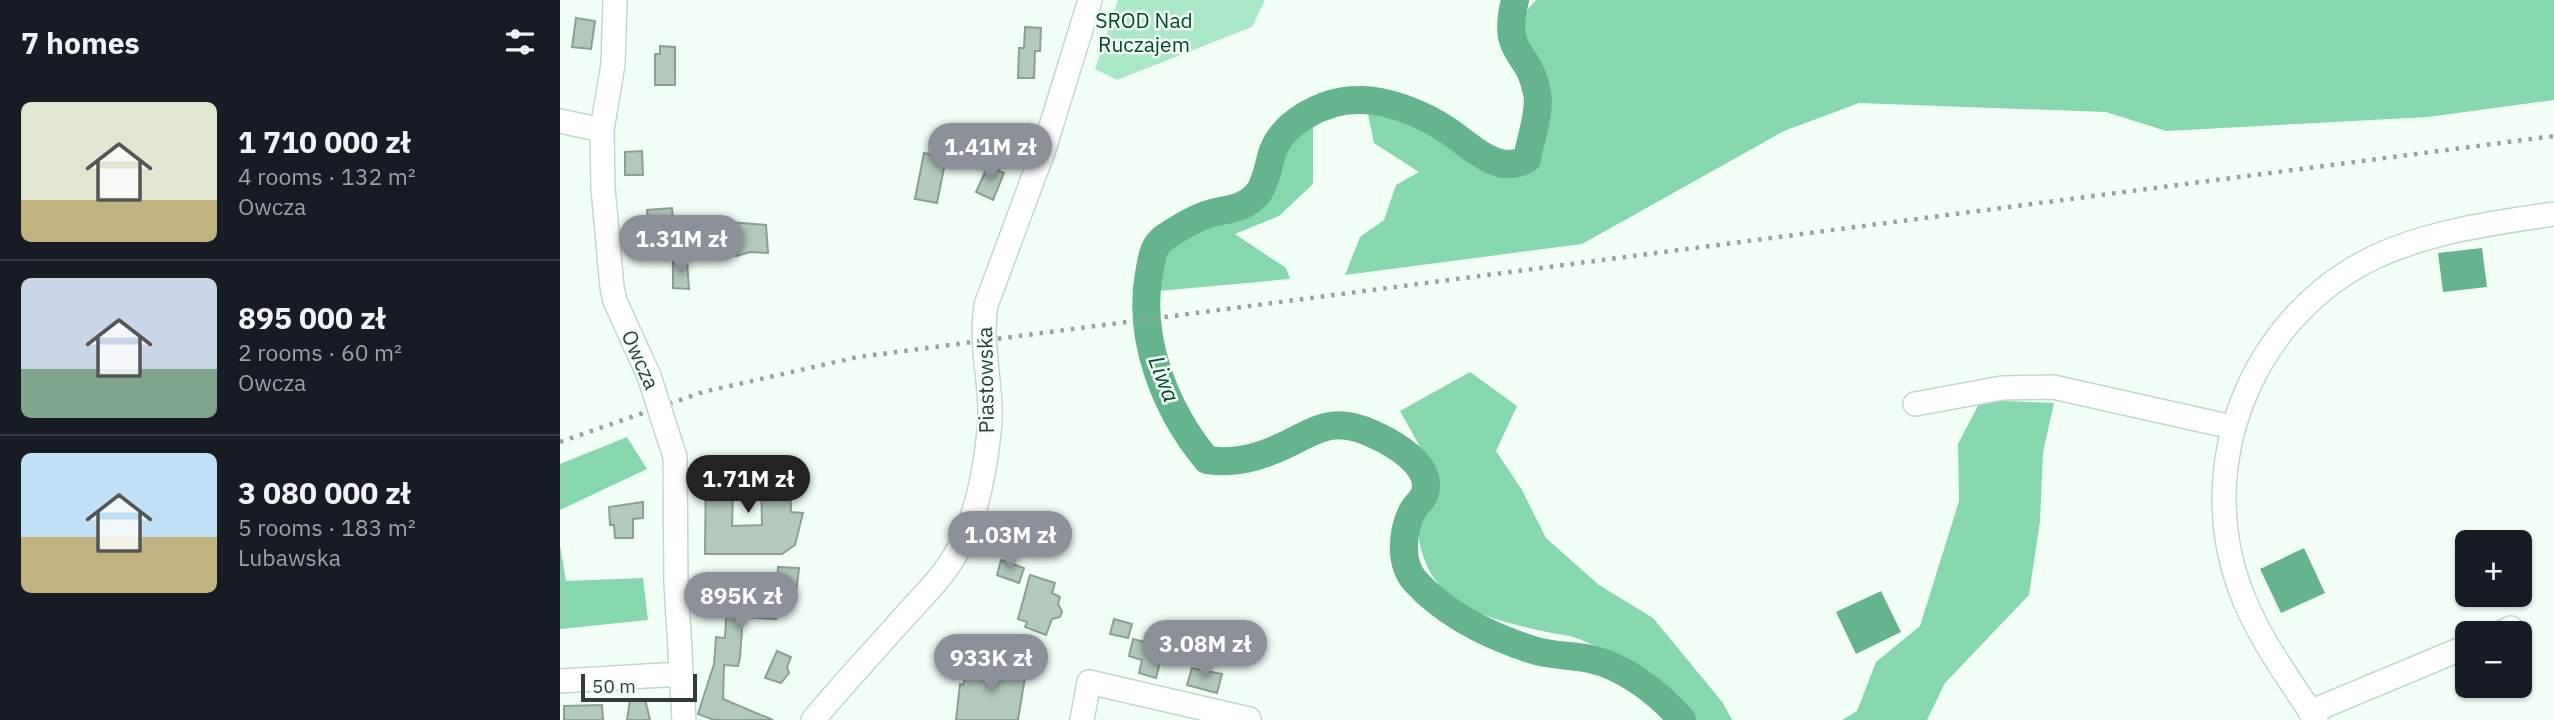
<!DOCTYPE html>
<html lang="en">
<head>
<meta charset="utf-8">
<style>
  :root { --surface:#171b24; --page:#242831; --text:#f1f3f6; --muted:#9ea1a6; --line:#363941; --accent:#8c9099 }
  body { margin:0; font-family:"IBM Plex Sans",sans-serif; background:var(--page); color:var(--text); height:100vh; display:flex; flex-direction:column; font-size:26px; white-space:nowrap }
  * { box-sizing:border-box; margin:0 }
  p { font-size:23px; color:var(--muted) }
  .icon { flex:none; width:38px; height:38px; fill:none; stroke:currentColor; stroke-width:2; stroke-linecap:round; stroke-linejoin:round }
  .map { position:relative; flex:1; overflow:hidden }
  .panel { display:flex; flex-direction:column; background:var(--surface); width:560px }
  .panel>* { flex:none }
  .fabs { position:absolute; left:1895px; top:530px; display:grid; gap:14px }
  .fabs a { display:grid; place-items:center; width:77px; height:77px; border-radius:10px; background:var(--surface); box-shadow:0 2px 5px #0004; font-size:35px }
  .scale { position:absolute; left:21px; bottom:18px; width:116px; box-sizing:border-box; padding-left:7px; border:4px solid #323b36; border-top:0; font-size:19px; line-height:24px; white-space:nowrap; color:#323b36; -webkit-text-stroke:5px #f1fff7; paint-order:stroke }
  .price { position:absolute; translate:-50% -60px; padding:0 16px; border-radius:24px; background:var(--accent); color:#fff; font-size:23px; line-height:46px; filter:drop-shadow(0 2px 4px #0008) }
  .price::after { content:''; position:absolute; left:50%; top:42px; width:21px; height:16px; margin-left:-10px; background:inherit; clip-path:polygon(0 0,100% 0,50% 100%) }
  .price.selected { background:#222; color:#fff }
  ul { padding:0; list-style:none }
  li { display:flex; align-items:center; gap:21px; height:175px; padding:0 21px }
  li+li { border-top:2px solid var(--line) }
  li span { display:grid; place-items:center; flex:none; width:196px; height:140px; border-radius:10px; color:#555 }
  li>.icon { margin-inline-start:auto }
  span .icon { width:84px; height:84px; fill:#fffc; stroke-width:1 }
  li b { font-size:30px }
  h2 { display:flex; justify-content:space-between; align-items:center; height:84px; padding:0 21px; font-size:30px }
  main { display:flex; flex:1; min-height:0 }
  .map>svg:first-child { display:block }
  .green { fill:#abe8c8 }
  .forest { fill:#86d6ae }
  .water { fill:#65b48e }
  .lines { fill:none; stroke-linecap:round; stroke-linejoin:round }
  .river { stroke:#65b48e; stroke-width:28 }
  .building { fill:#b2c9bc; stroke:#8aa094; stroke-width:2 }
  .minor-casing { stroke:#c1d8cb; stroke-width:26 }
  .minor { stroke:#fff; stroke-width:23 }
  .rail { stroke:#97a29c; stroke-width:4.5; stroke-dasharray:3.5 7; stroke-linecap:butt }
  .minor-bridge-casing { stroke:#c1d8cb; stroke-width:26; stroke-linecap:butt }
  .minor-bridge { stroke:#fff; stroke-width:23 }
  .labels { text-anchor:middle; stroke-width:5; stroke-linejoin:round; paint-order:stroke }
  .park-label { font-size:21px; fill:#03472e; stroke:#f1fff7 }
  .street-label { font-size:21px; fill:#323b36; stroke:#f1fff7 }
  .water-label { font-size:23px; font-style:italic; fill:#064930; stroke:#f1fff7 }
</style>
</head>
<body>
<main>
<section class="panel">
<h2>7 homes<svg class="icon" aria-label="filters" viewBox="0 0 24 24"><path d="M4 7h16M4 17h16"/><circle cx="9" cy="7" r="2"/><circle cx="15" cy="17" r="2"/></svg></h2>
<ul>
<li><span style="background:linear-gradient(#dfe7d0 70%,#c2b280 0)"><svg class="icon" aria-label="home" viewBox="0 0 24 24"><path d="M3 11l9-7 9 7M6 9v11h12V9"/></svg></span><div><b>1 710 000 zł</b><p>4 rooms · 132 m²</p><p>Owcza</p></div></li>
<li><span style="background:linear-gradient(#c9d6e8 65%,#7fa58c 0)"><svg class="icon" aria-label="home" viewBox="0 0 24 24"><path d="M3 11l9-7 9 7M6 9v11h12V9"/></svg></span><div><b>895 000 zł</b><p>2 rooms · 60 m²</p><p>Owcza</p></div></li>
<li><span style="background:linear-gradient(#bfe0f5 60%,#c2b280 0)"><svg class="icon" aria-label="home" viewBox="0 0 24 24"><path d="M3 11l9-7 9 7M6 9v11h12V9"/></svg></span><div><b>3 080 000 zł</b><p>5 rooms · 183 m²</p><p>Lubawska</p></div></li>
</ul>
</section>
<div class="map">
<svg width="1994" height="720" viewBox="0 0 1994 720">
  <rect width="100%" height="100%" fill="#f1fff7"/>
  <path class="green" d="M 558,0 L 705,0 L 692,27 L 557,80 L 535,69 Z"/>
  <path class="forest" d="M 976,0 L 1994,0 L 1994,100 L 1868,117 L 1606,131 L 1546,112 L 1299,103 L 1224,131 L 1022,244 L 785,275 L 800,237 L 824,220 L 836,185 L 859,172 L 814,143 L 807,109 L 874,133 L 915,166 L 962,171 L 978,160 L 985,94 L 959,20 Z
    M 753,122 L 753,184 L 719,216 L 675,234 L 726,268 L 730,279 L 598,291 L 604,254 L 647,223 L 686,214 L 716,187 L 730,142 Z
    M 910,372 L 957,406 L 936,451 L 962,490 L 986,538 L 1039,585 L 1093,618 L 1163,703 L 1172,720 L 1131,720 C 1102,684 1061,656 1019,639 C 1009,635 997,634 987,632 C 920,617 865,604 857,527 L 875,504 L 874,472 L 840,411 Z
    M 1421,400 L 1494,403 L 1483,452 L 1480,521 L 1469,595 L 1385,683 L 1367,720 L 1282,720 L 1297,711 L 1316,662 L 1360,626 L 1399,501 L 1398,444 Z
    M 67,437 L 87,469 L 0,510 L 0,464 Z
    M 0,545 L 6,581 L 83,578 L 88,620 L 0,629 Z"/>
  <path class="water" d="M 1922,248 L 1927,287 L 1883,292 L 1878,253 Z
    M 1744,548 L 1765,593 L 1721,613 L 1700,569 Z
    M 1321,591 L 1341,632 L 1296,654 L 1276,612 Z"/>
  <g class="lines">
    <path class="river" d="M 955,0 C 941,57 969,48 977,93 C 981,111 970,140 967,159 C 938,177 909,144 887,130 C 863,114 827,99 798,100 C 765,100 720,122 711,157 C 708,168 706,181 699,192 C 687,208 670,209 652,213 C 636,217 619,228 605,237 C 592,246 592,259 589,274 C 577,339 606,411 647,460 C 670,463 688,460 709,452 C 751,437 764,412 813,434 C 833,443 873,465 865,493 C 863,499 856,505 853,510 C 842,530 839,563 855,581 C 886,615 929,636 973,650 C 991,656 1011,655 1030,659 C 1064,666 1100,694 1122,720"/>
  </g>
  <path class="building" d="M 16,18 L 35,21 L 31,49 L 12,47 Z
    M 465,27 L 481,28 L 480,51 L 475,51 L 474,78 L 458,78 L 459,48 L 464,48 Z
    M 100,46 L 115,47 L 115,85 L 95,85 L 95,54 L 100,54 Z
    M 82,151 L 83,175 L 65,175 L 65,152 Z
    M 364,153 L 386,158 L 377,203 L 355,199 Z
    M 428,166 L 444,173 L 433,200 L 416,192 Z
    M 112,208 L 114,231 L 97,232 L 96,223 L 88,224 L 87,210 Z
    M 169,222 L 206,225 L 208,253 L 190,252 L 177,256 L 166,254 L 166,244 L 159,243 L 159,233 L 168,230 Z
    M 113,261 L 127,261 L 129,289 L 113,288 Z
    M 174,459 L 172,526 L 202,525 L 201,475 L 230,475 L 231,512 L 243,513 L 235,545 L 222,554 L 145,554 L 146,460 Z
    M 83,502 L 83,518 L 73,519 L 73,538 L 55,538 L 54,525 L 50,525 L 49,507 Z
    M 441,560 L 464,568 L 459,583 L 437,575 Z
    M 218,567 L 239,568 L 235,602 L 218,601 L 216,619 L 183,617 L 180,657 L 178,666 L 164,665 L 163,699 L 213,720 L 154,720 L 138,714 L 154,664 L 156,637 L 165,638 L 167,601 L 146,601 L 146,579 L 191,578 L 217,582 Z
    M 470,575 L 495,583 L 492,593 L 500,597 L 498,604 L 502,611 L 500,617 L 492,619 L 486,635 L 465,627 L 467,622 L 458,619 Z
    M 554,619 L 572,624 L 568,638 L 550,634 Z
    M 573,639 L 604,647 L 596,678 L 579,673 L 582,660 L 569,656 Z
    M 217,651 L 231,657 L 227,667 L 229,673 L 221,683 L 205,678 Z
    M 416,663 L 466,671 L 458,720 L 396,720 L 400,684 L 403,685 L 408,667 L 415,668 Z
    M 632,668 L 662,674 L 657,693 L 627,685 Z
    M 85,699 L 90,720 L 67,720 L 70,700 Z
    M 42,705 L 43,720 L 4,720 L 4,706 Z"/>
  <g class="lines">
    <defs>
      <path id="minor" d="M 55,0 L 53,64 L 42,130 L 43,188 L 52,287 L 55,301 L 89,376
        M 0,121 L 42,130
        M 1355,404 L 1442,388 L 1493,387 L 1672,427
        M 115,457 L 116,583 L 124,720
        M 1939,634 L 1951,628
        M 0,681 L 121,674
        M 1750,712 L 1908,646
        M 253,720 C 282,685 314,651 345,616 C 363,596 385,575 398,550 C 417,515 425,472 429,432 C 434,390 419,347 426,305 L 484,149 L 530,0
        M 522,720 L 529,682 L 689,719
        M 1756,720 C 1728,677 1696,635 1679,586 C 1635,463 1691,320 1809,260 C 1865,232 1932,223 1994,214"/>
    </defs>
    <use href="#minor" class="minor-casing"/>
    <use href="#minor" class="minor"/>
    <path class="rail" d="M 0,442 L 143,392 L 298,357 L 1994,136"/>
    <defs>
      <path id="minor-bridge" d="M 89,376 L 115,457"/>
    </defs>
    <use href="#minor-bridge" class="minor-bridge-casing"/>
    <use href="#minor-bridge" class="minor-bridge"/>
  </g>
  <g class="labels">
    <g class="park-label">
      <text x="584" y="28">SROD Nad<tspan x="584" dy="24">Ruczajem</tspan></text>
    </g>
    <g class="street-label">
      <text transform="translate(80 360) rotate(66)" y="7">Owcza</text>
      <text transform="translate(426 380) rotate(-91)" y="7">Piastowska</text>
    </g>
    <g class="water-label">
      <text transform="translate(604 379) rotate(69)" y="8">Liwa</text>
    </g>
  </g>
</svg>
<div class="fabs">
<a>+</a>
<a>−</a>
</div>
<div class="scale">50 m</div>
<b class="price" style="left:430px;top:183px">1.41M zł</b>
<b class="price" style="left:121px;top:275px">1.31M zł</b>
<b class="price selected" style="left:188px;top:515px">1.71M zł</b>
<b class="price" style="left:450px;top:571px">1.03M zł</b>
<b class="price" style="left:181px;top:632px">895K zł</b>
<b class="price" style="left:645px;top:680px">3.08M zł</b>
<b class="price" style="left:431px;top:694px">933K zł</b>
</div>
</main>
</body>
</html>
